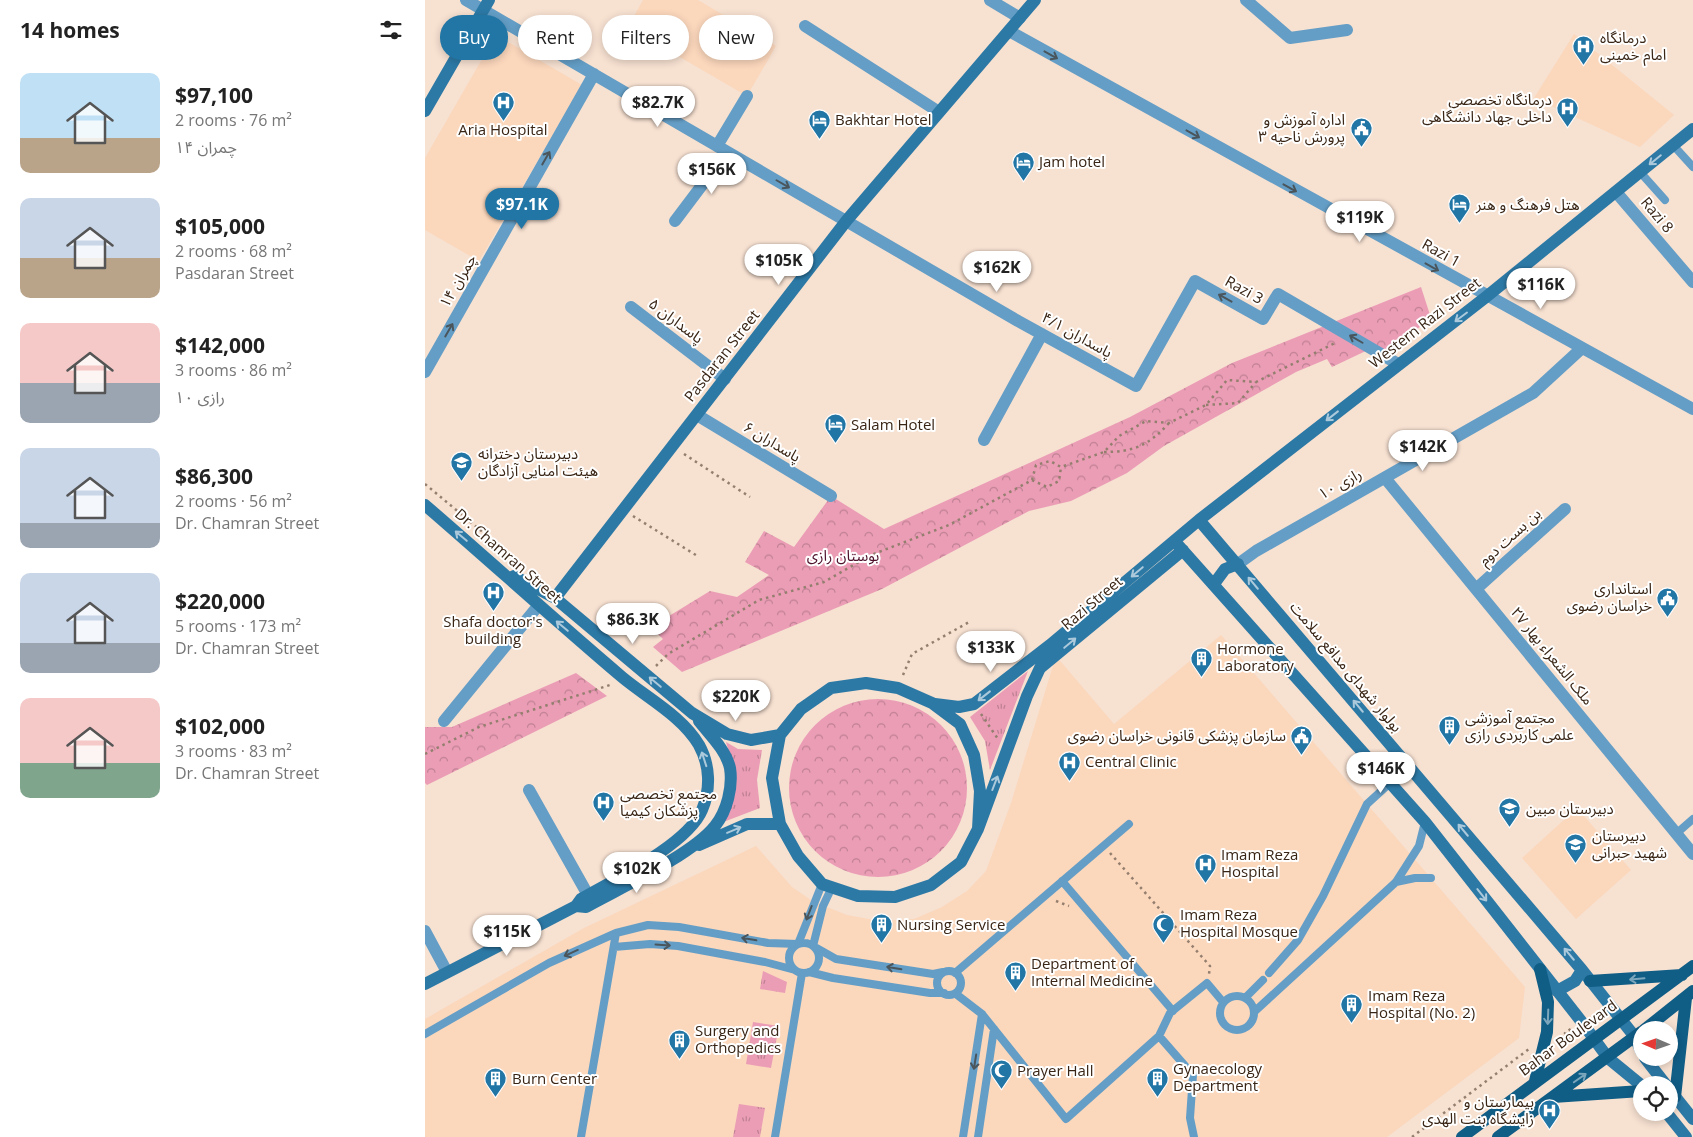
<!DOCTYPE html>
<html lang="en">
<head>
<meta charset="utf-8">
<style>
  :root { --surface:#fff; --page:#f6f6f6; --text:#222; --muted:#767676; --accent:#2176a6 }
  body { margin:0; font-family:"Open Sans","Noto Sans Arabic",sans-serif; background:var(--page); color:var(--text); height:100vh; display:flex; flex-direction:column; font-size:19px; white-space:nowrap }
  * { box-sizing:border-box; margin:0 }
  p { font-size:16px; color:var(--muted) }
  .icon { flex:none; width:28px; height:28px; fill:none; stroke:currentColor; stroke-width:2; stroke-linecap:round; stroke-linejoin:round }
  .map { position:relative; flex:1; overflow:hidden }
  .drawer { display:flex; flex-direction:column; background:var(--surface); width:425px }
  .drawer>* { flex:none }
  .banner { position:absolute; left:15px; top:15px; width:475px; height:45px; display:flex; gap:10px }
  .needle { width:32px; rotate:272deg }
  .buttons { position:absolute; left:1208px; top:1021px; display:grid; gap:10px }
  .buttons a { display:grid; place-items:center; width:45px; height:45px; border-radius:50%; background:var(--surface); box-shadow:0 2px 8px #0003; font-size:25px }
  .price { position:absolute; translate:-50% -42px; padding:0 11px; border-radius:18px; background:#fff; color:#222; font-size:16px; line-height:32px; filter:drop-shadow(0 1px 2px #0008) }
  .price::after { content:''; position:absolute; left:50%; top:30px; width:15px; height:11px; margin-left:-8px; background:inherit; clip-path:polygon(0 0,100% 0,50% 100%) }
  .price.current { background:var(--accent); color:#fff }
  ul { padding:0; list-style:none }
  li { display:flex; align-items:center; gap:15px; height:125px; padding:0 20px }
  li span { display:grid; place-items:center; flex:none; width:140px; height:100px; border-radius:10px; color:#555 }
  li>.icon { margin-inline-start:auto }
  span .icon { width:60px; height:60px; fill:#fffc; stroke-width:1 }
  li b { font-size:21px }
  h2 { display:flex; justify-content:space-between; align-items:center; height:60px; padding:0 20px; font-size:21px }
  .tag { padding:0 18px; border-radius:22px; background:var(--surface); box-shadow:0 2px 8px #0003; font-size:18px; line-height:45px }
  .tag.current { background:var(--accent); color:#fff }
  main { display:flex; flex:1; min-height:0 }
  .map>svg:first-child { display:block }
  .built { fill:#fbd7bc }
  .grass { fill:url(#grass-tufts) }
  .park { fill:url(#park-crowns) }
  .lines { fill:none; stroke-linecap:round; stroke-linejoin:round }
  .path { stroke:#947f6f; stroke-width:2.5; stroke-dasharray:2.5 4; stroke-linecap:butt }
  .lane { stroke:#649ec6; stroke-width:8 }
  .street { stroke:#649ec6; stroke-width:12 }
  .secondary { stroke:#2c79a6; stroke-width:12 }
  .primary { stroke:#105d86; stroke-width:12 }
  .oneway { stroke:#4a555c }
  .oneway2 { stroke:#abc9db }
  .oneway3 { stroke:#7ca6bc }
  .labels { text-anchor:middle; stroke-width:4; stroke-linejoin:round; paint-order:stroke }
  .poi-label { font-size:15px; fill:#392515; stroke:#fff; text-anchor:start }
  .street-label { font-size:15px; fill:#392515; stroke:#fff }
  .park-label { font-size:15px; fill:#4e102b; stroke:#fff }
</style>
</head>
<body>
<main>
<section class="drawer">
<h2>14 homes<svg class="icon" aria-label="filters" viewBox="0 0 24 24"><path d="M4 7h16M4 17h16"/><circle cx="9" cy="7" r="2"/><circle cx="15" cy="17" r="2"/></svg></h2>
<ul>
<li><span style="background:linear-gradient(#bfe0f5 65%,#b9a48a 0)"><svg class="icon" aria-label="home" viewBox="0 0 24 24"><path d="M3 11l9-7 9 7M6 9v11h12V9"/></svg></span><div><b>$97,100</b><p>2 rooms · 76 m²</p><p>چمران ۱۴</p></div></li>
<li><span style="background:linear-gradient(#c9d6e8 60%,#b9a48a 0)"><svg class="icon" aria-label="home" viewBox="0 0 24 24"><path d="M3 11l9-7 9 7M6 9v11h12V9"/></svg></span><div><b>$105,000</b><p>2 rooms · 68 m²</p><p>Pasdaran Street</p></div></li>
<li><span style="background:linear-gradient(#f6c9c9 60%,#9aa5b1 0)"><svg class="icon" aria-label="home" viewBox="0 0 24 24"><path d="M3 11l9-7 9 7M6 9v11h12V9"/></svg></span><div><b>$142,000</b><p>3 rooms · 86 m²</p><p>رازی ۱۰</p></div></li>
<li><span style="background:linear-gradient(#c9d6e8 75%,#9aa5b1 0)"><svg class="icon" aria-label="home" viewBox="0 0 24 24"><path d="M3 11l9-7 9 7M6 9v11h12V9"/></svg></span><div><b>$86,300</b><p>2 rooms · 56 m²</p><p>Dr. Chamran Street</p></div></li>
<li><span style="background:linear-gradient(#c9d6e8 70%,#9aa5b1 0)"><svg class="icon" aria-label="home" viewBox="0 0 24 24"><path d="M3 11l9-7 9 7M6 9v11h12V9"/></svg></span><div><b>$220,000</b><p>5 rooms · 173 m²</p><p>Dr. Chamran Street</p></div></li>
<li><span style="background:linear-gradient(#f6c9c9 65%,#7fa58c 0)"><svg class="icon" aria-label="home" viewBox="0 0 24 24"><path d="M3 11l9-7 9 7M6 9v11h12V9"/></svg></span><div><b>$102,000</b><p>3 rooms · 83 m²</p><p>Dr. Chamran Street</p></div></li>
</ul>
</section>
<div class="map">
<svg width="1268" height="1137" viewBox="0 0 1268 1137">
  <defs>
    <pattern id="grass-tufts" width="24" height="20" patternUnits="userSpaceOnUse" patternTransform="scale(1.25)"><rect width="24" height="20" fill="#eb9db6"/><path d="M3 7l-1-3M5 7V3M7 7l1-3M15 17l-1-3M17 17v-4M19 17l1-3" fill="none" stroke="#bf8093"/></pattern>
    <pattern id="park-crowns" width="20" height="18" patternUnits="userSpaceOnUse" patternTransform="scale(1.25)"><rect width="20" height="18" fill="#eb9db6"/><path d="M2 6a3 3 0 1 1 6 0M12 15a3 3 0 1 1 6 0" fill="none" stroke="#bf8093"/></pattern>
  </defs>
  <rect width="100%" height="100%" fill="#f7e1d1"/>
  <path class="built" d="M 218,0 L 273,0 L 351,46 L 322,96 L 203,27 Z
    M 1149,34 L 1249,115 L 1215,147 L 1109,98 Z
    M 85,43 L 157,85 L 54,261 L 0,230 L 0,158 L 64,47 Z
    M 796,635 L 1100,987 L 1094,1038 L 962,1137 L 0,1137 L 0,1019 L 159,928 L 331,846 L 367,887 L 389,902 L 422,915 L 455,921 L 489,919 L 517,907 L 542,891 L 561,871 L 586,803 L 631,656 L 689,724 Z
    M 1152,808 L 1206,870 L 1151,919 L 1097,858 Z"/>
  <path class="grass" d="M 603,671 L 565,770 L 560,741 L 545,717 Z
    M 301,742 L 313,749 L 337,750 L 332,780 L 335,808 L 288,826 C 305,797 311,775 301,742 Z
    M 338,971 L 362,982 L 360,993 L 335,989 Z
    M 328,1022 L 354,1026 L 346,1068 L 321,1064 Z
    M 314,1104 L 340,1108 L 335,1137 L 308,1137 Z"/>
  <path class="park" d="M 996,287 L 1006,318 L 950,363 L 945,349 L 907,367 L 902,359 L 871,372 L 739,446 L 702,473 L 646,501 L 604,511 L 457,589 L 257,672 L 228,647 L 238,639 L 226,627 L 285,591 L 312,597 L 344,575 L 320,562 L 339,531 L 369,547 L 406,496 L 459,529 L 705,417 L 807,363 Z
    M 151,673 L 182,696 L 2,785 L 0,783 L 0,727 L 27,727 Z
    M364 788a89 89 0 1 1 178 0a89 89 0 1 1-178 0Z"/>
  <g class="lines">
    <path class="path" d="M 781,405 L 813,403 L 831,382
      M 679,452 C 709,452 724,445 744,423
      M 259,454 L 325,497
      M 607,480 L 622,487 L 634,481 L 636,467
      M 0,484 L 96,564
      M 208,516 L 274,557
      M 231,666 L 243,654 L 334,600 L 399,582 L 446,555 L 524,525 L 607,480 L 611,465 L 625,461 L 636,467 L 679,452 L 694,436 L 721,421 L 744,423 L 781,405 L 802,380 L 831,382 L 910,343
      M 478,675 L 487,654 L 546,621
      M 556,714 L 573,739
      M 0,754 L 54,727 L 185,685
      M 685,853 L 785,966 L 784,974
      M 631,901 L 644,906
      M 1145,1040 L 1140,1033 L 1147,1028
      M 987,1137 L 1104,1049"/>
    <path class="lane" d="M 1248,145 L 1268,167
      M 1215,172 L 1240,200
      M 1252,833 L 1268,819
      M 637,881 L 748,1011
      M 971,882 L 990,878 L 1006,878
      M 407,887 L 398,906 L 388,946 L 411,959 L 508,974 L 518,972
      M364 958a15 15 0 1 1 30 0a15 15 0 1 1-30 0Z
      M 189,947 L 225,944 L 253,946 L 340,962 L 370,970
      M512 983a12 12 0 1 1 24 0a12 12 0 1 1-24 0Z
      M 384,972 L 408,978 L 505,993 L 519,993
      M 530,973 L 704,824
      M 844,973 L 873,940 L 898,896 L 942,804 L 965,783
      M 531,994 L 557,1014 L 641,1119 L 734,1036 L 745,1013 L 782,983 L 798,1002
      M795 1013a17 17 0 1 1 34 0a17 17 0 1 1-34 0Z
      M 820,998 L 838,980
      M 829,1012 L 971,882 L 994,846 L 1000,822
      M 0,1034 L 124,963 L 191,933 L 223,925 L 254,927 L 343,943 L 373,944 L 397,884
      M 734,1036 L 768,1075 L 765,1118 L 769,1137
      M 156,1137 L 191,933
      M 350,1137 L 377,973
      M 538,1137 L 557,1014
      M 553,1137 L 569,1029"/>
    <path class="street" d="M 41,0 L 593,321 L 711,386 L 770,281 L 838,319 L 853,294 L 973,364
      M 565,0 L 595,18
      M 821,0 L 865,38 L 922,30
      M 380,26 L 514,112
      M 584,31 L 1268,409
      M 292,146 L 322,96
      M 1191,192 L 1268,282
      M 250,221 L 302,152
      M 206,307 L 300,379
      M 0,372 L 169,74
      M 272,415 L 406,496
      M 559,440 L 617,334
      M 960,478 L 1268,854
      M 813,564 L 831,551 L 1108,393 L 1157,348
      M 1051,589 L 1140,509
      M 19,721 L 113,606
      M 104,790 L 163,895
      M 0,931 L 22,972"/>
    <path class="secondary" d="M 0,111 L 64,0
      M 0,505 C 66,562 131,621 197,677 C 222,698 257,716 274,745 C 285,765 286,789 277,810 C 263,844 189,880 156,899 L 151,906 L 0,984
      M 774,520 L 1157,970 L 1210,1037 L 1216,1051
      M 753,545 L 1000,822 L 1156,1021 L 1183,1058 L 1216,1085
      M 89,576 L 130,598 L 267,713 L 302,734 L 326,740 L 355,735
      M 789,584 L 800,569 L 813,564
      M 130,598 L 422,220 L 610,0
      M 510,704 L 534,707 L 549,704 L 625,645 L 774,520 L 1061,297 L 1268,129
      M 553,829 L 555,791 L 549,755 L 535,724 L 507,703 L 473,688 L 441,683 L 406,688 L 376,709 L 355,735 L 347,778 L 355,824 L 373,856 L 397,884 L 433,896 L 470,897 L 506,885 L 536,862 L 553,829 L 602,696 L 615,668 L 758,550
      M 274,845 L 322,824 L 355,824
      M 151,906 L 161,907 C 195,888 267,855 290,826 C 302,811 308,787 305,768 C 301,750 285,735 274,721
      M 1132,991 L 1150,981 L 1157,970
      M 1220,1058 L 1241,1085
      M 1244,1089 L 1268,1119
      M 1241,1112 L 1261,1137"/>
    <path class="primary" d="M 1165,981 L 1257,975
      M 1219,1030 L 1268,991
      M 1110,1081 L 1122,1032 L 1123,1002 L 1115,969
      M 1128,1097 L 1216,1091
      M 1250,1097 L 1261,998
      M 1037,1137 L 1268,966
      M 1073,1137 L 1216,1032"/>
  </g>
  <defs><path id="oneway-shaft" d="M-6 0H5M1.5-3L5.5 0L1.5 3" fill="none" stroke-width="1.6" stroke-linecap="round" stroke-linejoin="round" transform="scale(1.25)"/></defs>
  <g class="oneway">
    <use href="#oneway-shaft" transform="translate(626 55) rotate(29)"/>
    <use href="#oneway-shaft" transform="translate(768 134) rotate(29)"/>
    <use href="#oneway-shaft" transform="translate(121 158) rotate(-60)"/>
    <use href="#oneway-shaft" transform="translate(358 184) rotate(30)"/>
    <use href="#oneway-shaft" transform="translate(865 188) rotate(29)"/>
    <use href="#oneway-shaft" transform="translate(1007 267) rotate(29)"/>
    <use href="#oneway-shaft" transform="translate(800 298) rotate(-151)"/>
    <use href="#oneway-shaft" transform="translate(24 330) rotate(-60)"/>
    <use href="#oneway-shaft" transform="translate(931 339) rotate(-150)"/>
    <use href="#oneway-shaft" transform="translate(384 913) rotate(111)"/>
    <use href="#oneway-shaft" transform="translate(324 939) rotate(-170)"/>
    <use href="#oneway-shaft" transform="translate(238 945) rotate(4)"/>
    <use href="#oneway-shaft" transform="translate(146 953) rotate(156)"/>
    <use href="#oneway-shaft" transform="translate(469 968) rotate(-171)"/>
    <use href="#oneway-shaft" transform="translate(550 1062) rotate(99)"/>
  </g>
  <g class="oneway2">
    <use href="#oneway-shaft" transform="translate(1230 160) rotate(141)"/>
    <use href="#oneway-shaft" transform="translate(1036 317) rotate(143)"/>
    <use href="#oneway-shaft" transform="translate(907 416) rotate(142)"/>
    <use href="#oneway-shaft" transform="translate(36 536) rotate(-140)"/>
    <use href="#oneway-shaft" transform="translate(712 572) rotate(140)"/>
    <use href="#oneway-shaft" transform="translate(828 583) rotate(-130)"/>
    <use href="#oneway-shaft" transform="translate(137 626) rotate(-140)"/>
    <use href="#oneway-shaft" transform="translate(645 643) rotate(-40)"/>
    <use href="#oneway-shaft" transform="translate(230 682) rotate(-140)"/>
    <use href="#oneway-shaft" transform="translate(559 696) rotate(142)"/>
    <use href="#oneway-shaft" transform="translate(933 706) rotate(-130)"/>
    <use href="#oneway-shaft" transform="translate(279 759) rotate(-108)"/>
    <use href="#oneway-shaft" transform="translate(570 783) rotate(-69)"/>
    <use href="#oneway-shaft" transform="translate(309 830) rotate(-23)"/>
    <use href="#oneway-shaft" transform="translate(1038 830) rotate(-130)"/>
    <use href="#oneway-shaft" transform="translate(1057 895) rotate(52)"/>
    <use href="#oneway-shaft" transform="translate(1144 954) rotate(-130)"/>
  </g>
  <g class="oneway3">
    <use href="#oneway-shaft" transform="translate(1212 979) rotate(175)"/>
    <use href="#oneway-shaft" transform="translate(1123 1017) rotate(92)"/>
    <use href="#oneway-shaft" transform="translate(1155 1078) rotate(-35)"/>
  </g>
  <defs>
    <symbol id="hospital-pin" viewBox="-11 -11 22 30"><path d="M0 17L-7.5 6A9.5 9.5 0 1 1 7.5 6Z" fill="#2176a6" stroke="#fff"/><path d="M-5-5h3v3.5h4V-5h3V5h-3V1.5h-4V5h-3Z" fill="#fff"/></symbol>
    <symbol id="hotel-pin" viewBox="-11 -11 22 30"><path d="M0 17L-7.5 6A9.5 9.5 0 1 1 7.5 6Z" fill="#2176a6" stroke="#fff"/><path d="M-6-4.5h1.5V1H6V5H4.5V3h-9V5H-6ZM-4 0a1.8 1.8 0 1 1 3.6 0ZM.5 0V-2.5h3Q6-2.5 6 0Z" fill="#fff"/></symbol>
    <symbol id="civic-pin" viewBox="-11 -11 22 30"><path d="M0 17L-7.5 6A9.5 9.5 0 1 1 7.5 6Z" fill="#2176a6" stroke="#fff"/><path d="M-.6-6.5H3V-4.5H.6V-3L4-1V1h2V6H-6V1h2V-1L-.6-3ZM-1.2 2.5V6h2.4V2.5Z" fill="#fff"/></symbol>
    <symbol id="school-pin" viewBox="-11 -11 22 30"><path d="M0 17L-7.5 6A9.5 9.5 0 1 1 7.5 6Z" fill="#2176a6" stroke="#fff"/><path d="M0-5L7-2L0 1L-7-2ZM-4 1L0 2.5L4 1V4Q0 6-4 4Z" fill="#fff"/></symbol>
    <symbol id="building-pin" viewBox="-11 -11 22 30"><path d="M0 17L-7.5 6A9.5 9.5 0 1 1 7.5 6Z" fill="#2176a6" stroke="#fff"/><path d="M-4-6H4V6H1V3H-1V6H-4ZM-2.5-4.3h1.7v1.8h-1.7ZM.8-4.3h1.7v1.8H.8ZM-2.5-1h1.7V.8h-1.7ZM.8-1h1.7V.8H.8Z" fill="#fff"/></symbol>
    <symbol id="mosque-pin" viewBox="-11 -11 22 30"><path d="M0 17L-7.5 6A9.5 9.5 0 1 1 7.5 6Z" fill="#2176a6" stroke="#fff"/><path d="M3.5-4.9A6 6 0 1 0 3.5 4.9A5 5 0 1 1 3.5-4.9Z" fill="#fff"/></symbol>
  </defs>
  <g fill-rule="evenodd">
    <use href="#hospital-pin" x="1146" y="34" width="25" height="34"/>
    <use href="#hospital-pin" x="66" y="90" width="25" height="34"/>
    <use href="#hospital-pin" x="1130" y="96" width="25" height="34"/>
    <use href="#hotel-pin" x="382" y="108" width="25" height="34"/>
    <use href="#civic-pin" x="924" y="116" width="25" height="34"/>
    <use href="#hotel-pin" x="586" y="150" width="25" height="34"/>
    <use href="#hotel-pin" x="1022" y="192" width="25" height="34"/>
    <use href="#hotel-pin" x="398" y="412" width="25" height="34"/>
    <use href="#school-pin" x="24" y="450" width="25" height="34"/>
    <use href="#hospital-pin" x="56" y="580" width="25" height="34"/>
    <use href="#civic-pin" x="1230" y="586" width="25" height="34"/>
    <use href="#building-pin" x="764" y="646" width="25" height="34"/>
    <use href="#building-pin" x="1012" y="714" width="25" height="34"/>
    <use href="#civic-pin" x="864" y="724" width="25" height="34"/>
    <use href="#hospital-pin" x="632" y="750" width="25" height="34"/>
    <use href="#hospital-pin" x="166" y="790" width="25" height="34"/>
    <use href="#school-pin" x="1072" y="796" width="25" height="34"/>
    <use href="#school-pin" x="1138" y="832" width="25" height="34"/>
    <use href="#hospital-pin" x="768" y="852" width="25" height="34"/>
    <use href="#mosque-pin" x="726" y="912" width="25" height="34"/>
    <use href="#building-pin" x="444" y="912" width="25" height="34"/>
    <use href="#building-pin" x="578" y="960" width="25" height="34"/>
    <use href="#building-pin" x="914" y="992" width="25" height="34"/>
    <use href="#building-pin" x="242" y="1028" width="25" height="34"/>
    <use href="#mosque-pin" x="564" y="1058" width="25" height="34"/>
    <use href="#building-pin" x="720" y="1066" width="25" height="34"/>
    <use href="#building-pin" x="58" y="1066" width="25" height="34"/>
    <use href="#hospital-pin" x="1112" y="1098" width="25" height="34"/>
  </g>
  <g class="labels">
    <g class="poi-label">
      <text x="1175" y="43">درمانگاه<tspan x="1175" dy="17">امام خمینی</tspan></text>
      <text x="1127" y="105" text-anchor="end">درمانگاه تخصصی<tspan x="1127" dy="17">داخلی جهاد دانشگاهی</tspan></text>
      <text x="410" y="125">Bakhtar Hotel</text>
      <text x="920" y="125" text-anchor="end">اداره آموزش و<tspan x="920" dy="17">پرورش ناحیه ۳</tspan></text>
      <text x="78" y="135" text-anchor="middle">Aria Hospital</text>
      <text x="614" y="167">Jam hotel</text>
      <text x="1051" y="210">هتل فرهنگ و هنر</text>
      <text x="426" y="430">Salam Hotel</text>
      <text x="53" y="459">دبیرستان دخترانه<tspan x="53" dy="17">هیئت امنایی آزادگان</tspan></text>
      <text x="1227" y="594" text-anchor="end">استانداری<tspan x="1227" dy="17">خراسان رضوی</tspan></text>
      <text x="68" y="627" text-anchor="middle">Shafa doctor's<tspan x="68" dy="17">building</tspan></text>
      <text x="792" y="654">Hormone<tspan x="792" dy="17">Laboratory</tspan></text>
      <text x="1040" y="723">مجتمع آموزشی<tspan x="1040" dy="17">علمی کاربردی رازی</tspan></text>
      <text x="861" y="741" text-anchor="end">سازمان پزشکی قانونی خراسان رضوی</text>
      <text x="660" y="767">Central Clinic</text>
      <text x="195" y="799">مجتمع تخصصی<tspan x="195" dy="17">پزشکان کیمیا</tspan></text>
      <text x="1101" y="814">دبیرستان مبین</text>
      <text x="1167" y="841">دبیرستان<tspan x="1167" dy="17">شهید حبرانی</tspan></text>
      <text x="796" y="860">Imam Reza<tspan x="796" dy="17">Hospital</tspan></text>
      <text x="755" y="920">Imam Reza<tspan x="755" dy="17">Hospital Mosque</tspan></text>
      <text x="472" y="930">Nursing Service</text>
      <text x="606" y="969">Department of<tspan x="606" dy="17">Internal Medicine</tspan></text>
      <text x="943" y="1001">Imam Reza<tspan x="943" dy="17">Hospital (No. 2)</tspan></text>
      <text x="270" y="1036">Surgery and<tspan x="270" dy="17">Orthopedics</tspan></text>
      <text x="748" y="1074">Gynaecology<tspan x="748" dy="17">Department</tspan></text>
      <text x="592" y="1076">Prayer Hall</text>
      <text x="87" y="1084">Burn Center</text>
      <text x="1109" y="1107" text-anchor="end">بیمارستان و<tspan x="1109" dy="17">زایشگاه بنت الهدی</tspan></text>
    </g>
    <g class="street-label">
      <text transform="translate(1232 215) rotate(50)" y="5">Razi 8</text>
      <text transform="translate(1016 253) rotate(29)" y="5">Razi 1</text>
      <text transform="translate(33 281) rotate(-60)" y="5">چمران ۱۴</text>
      <text transform="translate(819 290) rotate(29)" y="5">Razi 3</text>
      <text transform="translate(251 321) rotate(37)" y="5">پاسداران ۵</text>
      <text transform="translate(1000 323) rotate(-38)" y="5">Western Razi Street</text>
      <text transform="translate(652 335) rotate(29)" y="5">پاسداران ۴/۱</text>
      <text transform="translate(297 356) rotate(-52)" y="5">Pasdaran Street</text>
      <text transform="translate(347 442) rotate(31)" y="5">پاسداران ۶</text>
      <text transform="translate(915 484) rotate(-29)" y="5">رازی ۱۰</text>
      <text transform="translate(1085 537) rotate(-42)" y="5">بن بست دوم</text>
      <text transform="translate(83 556) rotate(41)" y="5">Dr. Chamran Street</text>
      <text transform="translate(667 603) rotate(-40)" y="5">Razi Street</text>
      <text transform="translate(1127 656) rotate(51)" y="5">ملک الشعراء بهار ۲۷</text>
      <text transform="translate(921 667) rotate(50)" y="5">بولوار شهدای مدافع سلامت</text>
      <text transform="translate(1143 1038) rotate(-36)" y="5">Bahar Boulevard</text>
    </g>
    <g class="park-label">
      <text x="418" y="561">بوستان رازی</text>
    </g>
  </g>
</svg>
<div class="buttons">
<a><svg class="needle" viewBox="-14 -14 28 28"><path d="M0-13l5 13h-10z" fill="#e53935"/><path d="M0 13l5-13h-10z" fill="#767676"/></svg></a>
<a><svg class="icon" aria-label="locate" viewBox="0 0 24 24"><circle cx="12" cy="12" r="6"/><path d="M12 2v4M12 18v4M2 12h4M18 12h4"/></svg></a>
</div>
<b class="price" style="left:233px;top:128px">$82.7K</b>
<b class="price" style="left:287px;top:195px">$156K</b>
<b class="price current" style="left:97px;top:230px">$97.1K</b>
<b class="price" style="left:935px;top:243px">$119K</b>
<b class="price" style="left:354px;top:286px">$105K</b>
<b class="price" style="left:572px;top:293px">$162K</b>
<b class="price" style="left:1116px;top:310px">$116K</b>
<b class="price" style="left:998px;top:472px">$142K</b>
<b class="price" style="left:208px;top:645px">$86.3K</b>
<b class="price" style="left:566px;top:673px">$133K</b>
<b class="price" style="left:311px;top:722px">$220K</b>
<b class="price" style="left:956px;top:794px">$146K</b>
<b class="price" style="left:212px;top:894px">$102K</b>
<b class="price" style="left:82px;top:957px">$115K</b>
<div class="banner">
<a class="tag current">Buy</a>
<a class="tag">Rent</a>
<a class="tag">Filters</a>
<a class="tag">New</a>
</div>
</div>
</main>
</body>
</html>
